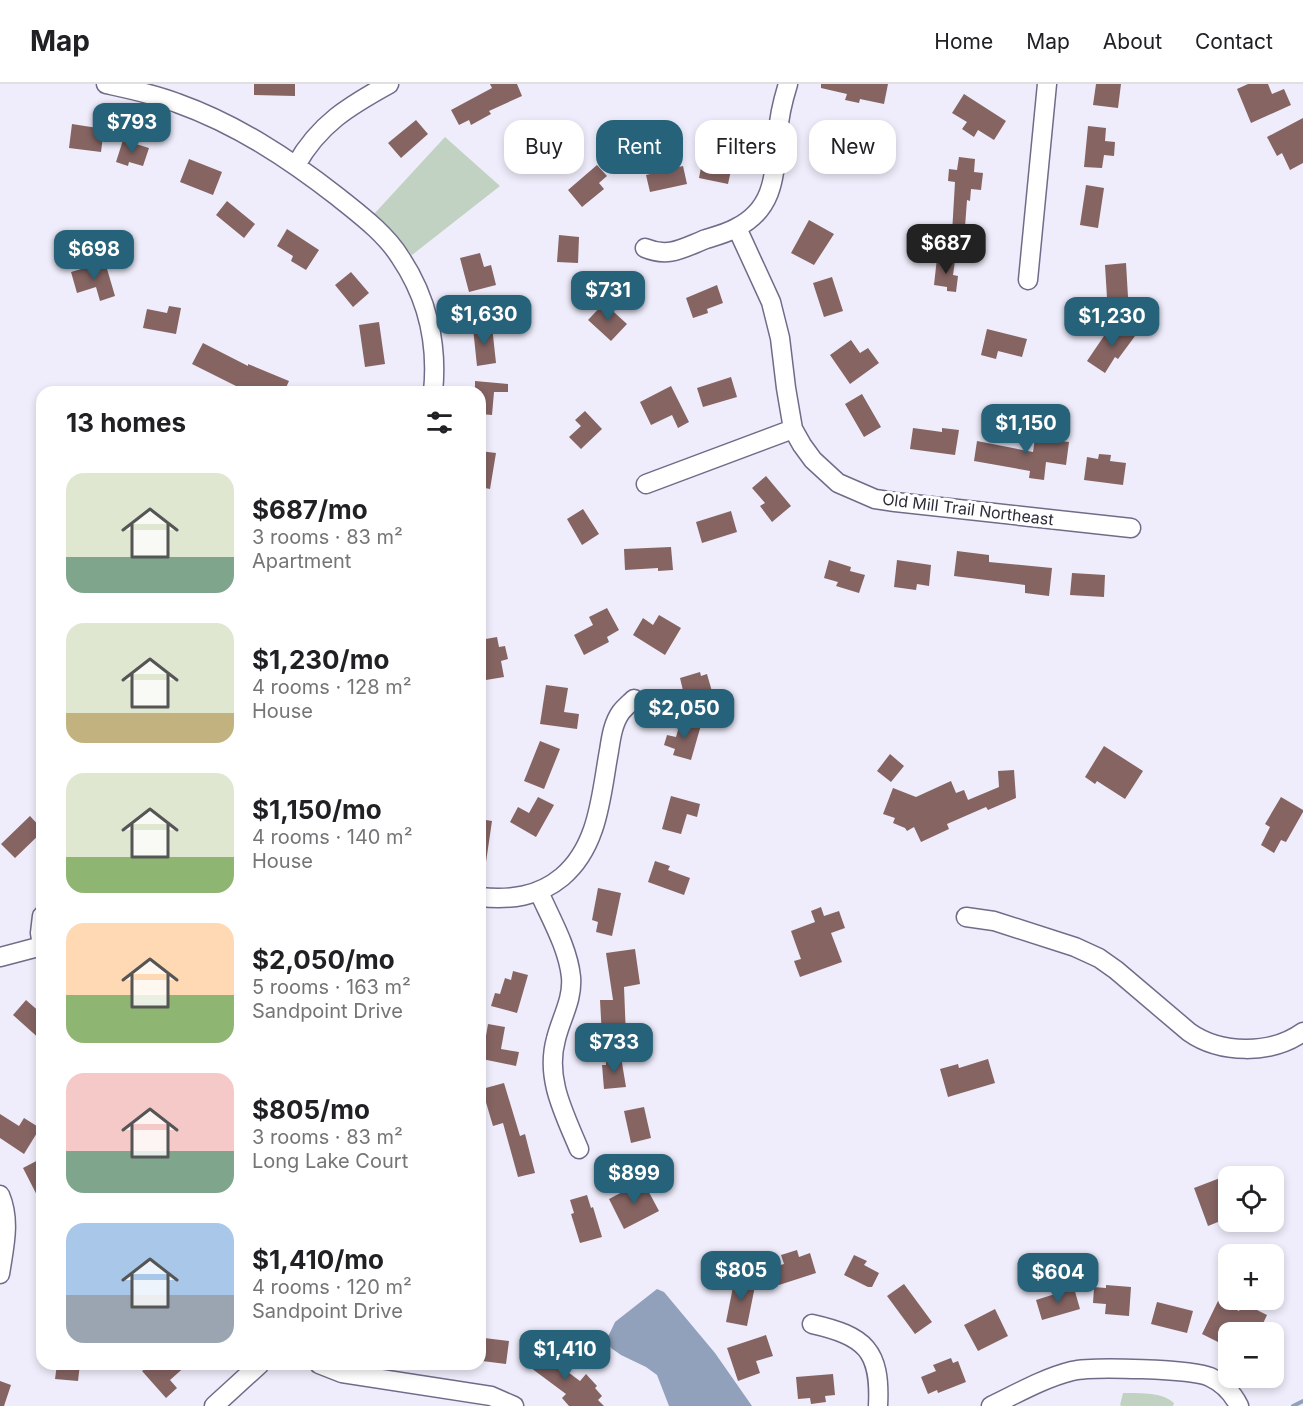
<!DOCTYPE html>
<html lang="en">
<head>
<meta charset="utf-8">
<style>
  :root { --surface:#fff; --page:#f6f6f6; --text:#202124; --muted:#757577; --line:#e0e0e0; --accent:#26627a }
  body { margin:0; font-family:Inter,sans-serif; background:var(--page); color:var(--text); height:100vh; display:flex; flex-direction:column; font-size:22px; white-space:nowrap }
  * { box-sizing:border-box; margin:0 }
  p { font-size:20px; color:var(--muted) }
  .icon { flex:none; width:33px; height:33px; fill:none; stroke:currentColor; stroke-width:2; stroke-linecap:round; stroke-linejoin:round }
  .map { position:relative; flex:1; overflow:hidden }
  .panel { position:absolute; left:36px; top:302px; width:450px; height:984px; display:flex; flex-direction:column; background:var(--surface); border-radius:18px; box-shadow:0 3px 9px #0003 }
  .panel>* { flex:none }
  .guide { position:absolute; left:504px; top:36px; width:570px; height:54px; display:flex; gap:12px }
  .controls { position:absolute; left:1218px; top:1082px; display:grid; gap:12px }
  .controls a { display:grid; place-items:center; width:66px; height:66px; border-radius:12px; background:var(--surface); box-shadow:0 3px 9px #0003; font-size:30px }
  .price { position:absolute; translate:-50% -51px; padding:0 14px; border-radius:12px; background:var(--accent); color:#fff; font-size:20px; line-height:39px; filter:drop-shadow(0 2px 3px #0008) }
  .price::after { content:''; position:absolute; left:50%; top:36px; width:18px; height:14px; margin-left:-9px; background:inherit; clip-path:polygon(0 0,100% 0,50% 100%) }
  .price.on { background:#222; color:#fff }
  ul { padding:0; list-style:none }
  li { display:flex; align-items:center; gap:18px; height:150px; padding:0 30px }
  li span { display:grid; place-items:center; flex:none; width:168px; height:120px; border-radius:18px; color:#555 }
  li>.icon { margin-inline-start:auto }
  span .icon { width:72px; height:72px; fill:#fffc; stroke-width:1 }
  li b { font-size:26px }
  h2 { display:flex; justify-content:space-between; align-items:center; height:72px; padding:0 30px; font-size:26px }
  .pill { padding:0 21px; border-radius:18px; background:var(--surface); box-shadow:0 3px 9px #0003; font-size:21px; line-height:54px }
  .pill.on { background:var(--accent); color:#fff }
  header { display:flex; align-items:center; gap:36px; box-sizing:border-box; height:84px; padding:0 30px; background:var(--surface); border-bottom:2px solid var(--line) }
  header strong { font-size:28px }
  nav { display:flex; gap:33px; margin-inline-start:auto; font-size:21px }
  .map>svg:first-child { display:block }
  .green { fill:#c1d2c3 }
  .water { fill:#91a1bb }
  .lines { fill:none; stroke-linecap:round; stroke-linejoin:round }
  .stream { stroke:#91a1bb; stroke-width:4 }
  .building { fill:#856462 }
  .minor-casing { stroke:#716b8a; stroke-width:21 }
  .minor { stroke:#fff; stroke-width:18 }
  .labels { text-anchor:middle; stroke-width:6; stroke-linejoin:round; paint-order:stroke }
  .street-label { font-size:16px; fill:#2c2a37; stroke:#fff }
</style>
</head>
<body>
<header>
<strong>Map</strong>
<nav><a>Home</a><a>Map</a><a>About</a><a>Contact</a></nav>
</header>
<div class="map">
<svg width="1303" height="1322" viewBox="0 0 1303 1322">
  <rect width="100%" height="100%" fill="#efedfb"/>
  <path class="green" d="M 445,53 L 500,102 L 412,171 L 374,130 Z
    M 1123,1309 C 1138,1309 1163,1308 1174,1319 L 1173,1322 L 1122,1322 L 1120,1321 Z"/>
  <path class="water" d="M 657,1205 L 664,1208 L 715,1269 L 752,1322 L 669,1322 L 657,1291 L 646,1283 L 621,1271 L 611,1264 L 607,1255 L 615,1238 Z"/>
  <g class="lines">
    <path class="stream" d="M 1293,1322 L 1303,1317"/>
  </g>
  <path class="building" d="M 254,0 L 295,0 L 295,12 L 254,11 Z
    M 490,0 L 517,0 L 522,12 L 489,27 L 491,30 L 471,41 L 469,36 L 459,41 L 451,26 L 492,4 Z
    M 821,0 L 888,0 L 884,20 L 860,15 L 859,19 L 845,16 L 847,10 L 821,4 Z
    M 1096,0 L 1121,0 L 1118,24 L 1093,21 Z
    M 1248,0 L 1268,0 L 1272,10 L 1284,5 L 1291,21 L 1251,39 L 1237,5 Z
    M 964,10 L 1006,37 L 994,56 L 978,46 L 974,53 L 962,45 L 967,38 L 952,29 Z
    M 1303,34 L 1303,79 L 1290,86 L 1282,69 L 1277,72 L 1267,53 Z
    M 416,36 L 428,50 L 401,74 L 388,59 Z
    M 72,40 L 104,45 L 101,68 L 69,64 Z
    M 1088,42 L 1106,44 L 1105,57 L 1115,58 L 1114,72 L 1104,71 L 1102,84 L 1084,83 Z
    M 829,43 L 847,48 L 844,62 L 851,64 L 845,87 L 821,81 Z
    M 123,56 L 149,64 L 143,82 L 129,78 L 128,82 L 116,78 Z
    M 714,59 L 736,64 L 728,100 L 699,94 L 703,73 L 711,75 Z
    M 959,73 L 975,75 L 974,88 L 983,89 L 981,106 L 971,105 L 970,117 L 967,116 L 965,143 L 972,143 L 971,166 L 951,166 L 955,98 L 948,97 L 949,85 L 957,86 Z
    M 189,75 L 222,88 L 213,111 L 180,98 Z
    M 597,81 L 607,92 L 599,99 L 604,105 L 582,123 L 568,106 Z
    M 683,82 L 687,100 L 650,108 L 646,91 Z
    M 1086,101 L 1104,104 L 1098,144 L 1080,141 Z
    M 227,117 L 255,140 L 244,154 L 216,131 Z
    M 809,136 L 834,150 L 814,181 L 791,169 Z
    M 287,145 L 319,166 L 306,186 L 291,177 L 293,172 L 277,162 Z
    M 559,151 L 579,153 L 578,179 L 557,178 Z
    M 480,169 L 484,183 L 491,181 L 496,201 L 469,208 L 460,174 Z
    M 937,174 L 955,177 L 953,191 L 958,192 L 956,208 L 947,207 L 947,203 L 934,201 Z
    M 105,178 L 115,212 L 100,217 L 96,203 L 77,209 L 71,188 Z
    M 1126,179 L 1128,213 L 1107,214 L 1105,181 Z
    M 351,188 L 369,209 L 353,223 L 335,201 Z
    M 832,193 L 843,227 L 824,233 L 813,199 Z
    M 717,201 L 723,219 L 707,225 L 708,229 L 693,234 L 686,214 Z
    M 604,219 L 627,240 L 611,257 L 588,236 Z
    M 169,222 L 181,224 L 176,250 L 143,244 L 147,225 L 167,229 Z
    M 379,238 L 385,280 L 365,283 L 359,241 Z
    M 1126,240 L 1138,248 L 1118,275 L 1115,273 L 1105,289 L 1087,277 L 1106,249 L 1115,255 Z
    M 492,242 L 496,279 L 477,282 L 473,244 Z
    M 987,245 L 1027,255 L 1022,273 L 998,267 L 996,275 L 981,271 Z
    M 851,256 L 860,269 L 868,264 L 879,279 L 850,300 L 830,271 Z
    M 203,259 L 248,282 L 248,280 L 289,297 L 284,308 L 248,308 L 192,280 Z
    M 731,293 L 737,313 L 703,323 L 697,304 Z
    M 475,297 L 508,300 L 508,308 L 494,308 L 492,331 L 480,330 L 480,308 L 475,308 Z
    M 671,302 L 689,338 L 678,344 L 672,331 L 651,341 L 640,318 Z
    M 862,310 L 881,343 L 864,353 L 845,320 Z
    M 585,327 L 602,345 L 581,365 L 569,353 L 581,342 L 575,336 Z
    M 913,344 L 942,348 L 942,344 L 959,346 L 955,371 L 910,365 Z
    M 1043,347 L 1055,349 L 1054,356 L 1069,358 L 1066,381 L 1046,378 L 1044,396 L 1029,394 L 1030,387 L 974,377 L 977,357 L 1033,368 L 1035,354 L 1041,354 Z
    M 480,367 L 496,369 L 490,405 L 480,403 Z
    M 1099,370 L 1111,371 L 1110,377 L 1126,379 L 1123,401 L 1084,396 L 1087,373 L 1098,375 Z
    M 766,392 L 791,422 L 772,438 L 760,422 L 765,419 L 752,404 Z
    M 583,425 L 599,450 L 582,461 L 567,435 Z
    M 731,427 L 737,448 L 702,459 L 696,438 Z
    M 671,463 L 673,486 L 658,487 L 658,484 L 625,486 L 624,465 Z
    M 957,467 L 989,471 L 989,478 L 1052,484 L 1049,512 L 1025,509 L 1025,501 L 954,492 Z
    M 829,476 L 851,483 L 850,487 L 865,491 L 859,509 L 836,502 L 838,498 L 824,494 Z
    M 897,476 L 931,481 L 929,502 L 917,500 L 916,506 L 894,503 Z
    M 1072,489 L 1105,491 L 1104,513 L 1070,511 Z
    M 607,524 L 619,546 L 607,553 L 609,558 L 584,571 L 574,551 L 593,541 L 589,533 Z
    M 659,531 L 681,544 L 665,571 L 633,551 L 643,534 L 653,541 Z
    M 497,553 L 499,563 L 505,562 L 508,575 L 501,577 L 504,593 L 486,596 L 480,556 Z
    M 700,588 L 701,592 L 707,590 L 713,611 L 686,619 L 680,594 Z
    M 546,601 L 568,604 L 564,628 L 579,630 L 577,645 L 540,640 Z
    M 681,636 L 701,641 L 691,676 L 673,671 L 675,665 L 664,661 L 667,651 L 676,653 Z
    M 540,657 L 560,665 L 544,705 L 524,697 Z
    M 1104,662 L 1143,687 L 1125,715 L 1097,697 L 1095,700 L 1085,693 Z
    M 890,670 L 904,682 L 891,698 L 877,687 Z
    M 1014,686 L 1016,714 L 988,726 L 986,723 L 947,740 L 949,745 L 921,758 L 914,743 L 907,747 L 905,744 L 893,739 L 895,734 L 883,730 L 893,704 L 916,713 L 951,697 L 956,709 L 964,706 L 968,716 L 999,703 L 998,687 Z
    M 671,712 L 700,720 L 697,733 L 687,730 L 681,750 L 662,745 Z
    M 538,713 L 554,721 L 536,753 L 510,738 L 518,723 L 529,729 Z
    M 1281,713 L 1303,726 L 1303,728 L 1286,758 L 1281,756 L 1274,769 L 1261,761 L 1270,743 L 1265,740 Z
    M 30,732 L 42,745 L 42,748 L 15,774 L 1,760 Z
    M 480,735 L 492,737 L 486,778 L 480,777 Z
    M 655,777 L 670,782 L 668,786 L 690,794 L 684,811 L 648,798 Z
    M 598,804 L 621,809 L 612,852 L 596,848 L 598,838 L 592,836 Z
    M 821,823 L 824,832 L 839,827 L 845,844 L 831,849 L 842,878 L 800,893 L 794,877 L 801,875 L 791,847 L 815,838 L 811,827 Z
    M 635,865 L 640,900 L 624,903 L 626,952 L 602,953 L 600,916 L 613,916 L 606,869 Z
    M 513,887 L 528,891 L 517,929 L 491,922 L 495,909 L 500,910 L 505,894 L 511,896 Z
    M 26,916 L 42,930 L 42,957 L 13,931 Z
    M 488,940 L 505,943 L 501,965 L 519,968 L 516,982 L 482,975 Z
    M 621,973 L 626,1003 L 604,1005 L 602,981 L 606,981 L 606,974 Z
    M 988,975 L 995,999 L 948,1013 L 940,985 L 958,980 L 959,984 Z
    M 504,999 L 520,1052 L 525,1050 L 535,1089 L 518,1093 L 503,1039 L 493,1042 L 482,1005 Z
    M 644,1023 L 651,1054 L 631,1059 L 624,1027 Z
    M 0,1030 L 19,1042 L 24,1034 L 40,1044 L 24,1070 L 0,1054 Z
    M 42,1074 L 42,1121 L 23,1084 Z
    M 1228,1091 L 1228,1123 L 1220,1127 L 1223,1136 L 1208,1142 L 1194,1104 Z
    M 643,1097 L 659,1127 L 624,1145 L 609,1115 Z
    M 587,1111 L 591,1124 L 593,1123 L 602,1153 L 580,1159 L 571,1130 L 574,1129 L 570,1116 Z
    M 797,1166 L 799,1173 L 810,1169 L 816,1189 L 779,1201 L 773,1183 L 784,1180 L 781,1171 Z
    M 854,1171 L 867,1177 L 864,1181 L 879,1189 L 872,1203 L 868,1203 L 844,1191 Z
    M 735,1193 L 756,1197 L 747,1242 L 726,1238 Z
    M 904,1200 L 932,1238 L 915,1250 L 887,1212 Z
    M 1106,1201 L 1131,1203 L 1129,1232 L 1105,1230 L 1106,1220 L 1093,1219 L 1094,1203 L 1106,1204 Z
    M 1074,1204 L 1080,1225 L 1042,1236 L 1036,1216 Z
    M 1218,1217 L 1239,1227 L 1243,1219 L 1267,1231 L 1259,1248 L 1253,1248 L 1245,1244 L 1244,1248 L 1228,1248 L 1228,1263 L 1202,1250 Z
    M 1157,1218 L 1193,1227 L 1187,1249 L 1151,1240 Z
    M 995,1225 L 1008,1252 L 978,1267 L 964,1241 Z
    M 766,1251 L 773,1272 L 756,1277 L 760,1289 L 738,1297 L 727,1264 Z
    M 484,1254 L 509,1257 L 506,1280 L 482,1277 Z
    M 534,1263 L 580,1297 L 586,1290 L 597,1302 L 595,1304 L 602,1312 L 598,1316 L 604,1322 L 569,1322 L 562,1314 L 566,1310 L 523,1278 Z
    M 951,1274 L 953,1279 L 958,1277 L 966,1298 L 938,1309 L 937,1306 L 928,1310 L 921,1293 L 936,1287 L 933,1281 Z
    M 57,1280 L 80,1280 L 78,1297 L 55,1295 Z
    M 151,1280 L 188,1280 L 170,1296 L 177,1304 L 166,1314 L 142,1287 Z
    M 833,1290 L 835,1311 L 825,1312 L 826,1318 L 811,1320 L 810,1314 L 798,1315 L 796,1293 Z
    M 0,1297 L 11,1301 L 4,1322 L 0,1322 Z"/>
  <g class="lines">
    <defs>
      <path id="minor" d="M 106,0 C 129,5 154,10 177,19 C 236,40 288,74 338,113 C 359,130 385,149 400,173 C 427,213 438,260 433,308
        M 296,81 C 319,40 349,22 389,0
        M 737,144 L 771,218 L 780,254 L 786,304 L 793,345 L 802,361 L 813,376 L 838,399 L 875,415 L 895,418 L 1131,444
        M 645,164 C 669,174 683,164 706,155 C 716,152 727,149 736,144 C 776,124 774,89 778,49 C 779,32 783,16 788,0
        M 1028,196 L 1047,0
        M 646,400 L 793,345
        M 539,808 C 551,835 568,864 571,893 C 573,916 561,934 556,955 C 545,994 564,1029 579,1065
        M 480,813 C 510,816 538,813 562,793 C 599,762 601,710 609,667 C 611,654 613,639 621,628 C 625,623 630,619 634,615
        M 42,832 L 40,849 L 42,862
        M 966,833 L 994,837 L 1075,863 L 1099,874 L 1116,886 L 1189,948 C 1220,970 1271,971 1303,948
        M 0,873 L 42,862
        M 0,1111 C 11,1137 4,1163 0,1190
        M 812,1240 C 865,1252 881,1266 878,1322
        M 319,1280 L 342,1289 L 491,1312 L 514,1322
        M 214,1322 L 260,1280
        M 991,1322 C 1018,1309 1044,1294 1072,1287 C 1092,1282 1193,1285 1210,1293 C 1223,1299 1233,1310 1239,1322"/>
    </defs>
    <use href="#minor" class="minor-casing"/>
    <use href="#minor" class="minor"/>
  </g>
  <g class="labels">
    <g class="street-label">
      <text transform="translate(968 425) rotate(7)" y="6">Old Mill Trail Northeast</text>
    </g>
  </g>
</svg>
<div class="controls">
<a><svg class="icon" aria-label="locate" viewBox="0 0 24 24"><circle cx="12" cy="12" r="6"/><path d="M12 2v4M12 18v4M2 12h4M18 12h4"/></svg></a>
<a>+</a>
<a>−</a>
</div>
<b class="price" style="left:132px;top:70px">$793</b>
<b class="price on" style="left:946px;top:191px">$687</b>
<b class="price" style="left:94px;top:197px">$698</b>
<b class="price" style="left:608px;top:238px">$731</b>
<b class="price" style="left:484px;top:262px">$1,630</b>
<b class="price" style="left:1112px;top:264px">$1,230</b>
<b class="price" style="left:1026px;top:371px">$1,150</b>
<b class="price" style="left:684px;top:656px">$2,050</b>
<b class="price" style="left:614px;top:990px">$733</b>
<b class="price" style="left:634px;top:1121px">$899</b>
<b class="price" style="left:741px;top:1218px">$805</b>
<b class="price" style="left:1058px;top:1220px">$604</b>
<b class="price" style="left:565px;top:1297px">$1,410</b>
<div class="guide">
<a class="pill">Buy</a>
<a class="pill on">Rent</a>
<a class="pill">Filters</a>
<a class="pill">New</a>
</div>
<section class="panel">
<h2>13 homes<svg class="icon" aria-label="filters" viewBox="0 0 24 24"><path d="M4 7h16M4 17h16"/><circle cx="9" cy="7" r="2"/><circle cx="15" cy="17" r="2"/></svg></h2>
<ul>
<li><span style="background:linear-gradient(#dfe7d0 70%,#7fa58c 0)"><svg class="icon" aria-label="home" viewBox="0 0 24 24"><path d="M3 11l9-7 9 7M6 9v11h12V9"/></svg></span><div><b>$687/mo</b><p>3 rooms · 83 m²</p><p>Apartment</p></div></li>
<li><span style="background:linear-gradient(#dfe7d0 75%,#c2b280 0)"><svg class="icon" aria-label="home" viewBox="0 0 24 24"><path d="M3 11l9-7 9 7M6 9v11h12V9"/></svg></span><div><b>$1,230/mo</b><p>4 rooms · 128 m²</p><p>House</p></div></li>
<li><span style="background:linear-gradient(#dfe7d0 70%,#8fb573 0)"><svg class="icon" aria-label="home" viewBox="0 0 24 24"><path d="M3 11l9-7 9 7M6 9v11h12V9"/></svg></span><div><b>$1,150/mo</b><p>4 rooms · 140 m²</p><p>House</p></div></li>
<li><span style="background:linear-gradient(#ffd9b3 60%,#8fb573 0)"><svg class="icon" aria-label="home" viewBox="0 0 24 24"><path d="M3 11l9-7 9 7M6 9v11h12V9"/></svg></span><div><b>$2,050/mo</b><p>5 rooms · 163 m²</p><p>Sandpoint Drive</p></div></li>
<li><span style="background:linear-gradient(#f6c9c9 65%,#7fa58c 0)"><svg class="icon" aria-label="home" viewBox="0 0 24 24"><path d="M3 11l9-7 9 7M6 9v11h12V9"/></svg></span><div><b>$805/mo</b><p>3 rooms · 83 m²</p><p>Long Lake Court</p></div></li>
<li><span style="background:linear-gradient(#a9c7e8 60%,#9aa5b1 0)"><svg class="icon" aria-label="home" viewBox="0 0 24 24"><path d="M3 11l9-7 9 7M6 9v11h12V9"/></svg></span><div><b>$1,410/mo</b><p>4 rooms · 120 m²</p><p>Sandpoint Drive</p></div></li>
</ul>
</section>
</div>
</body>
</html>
